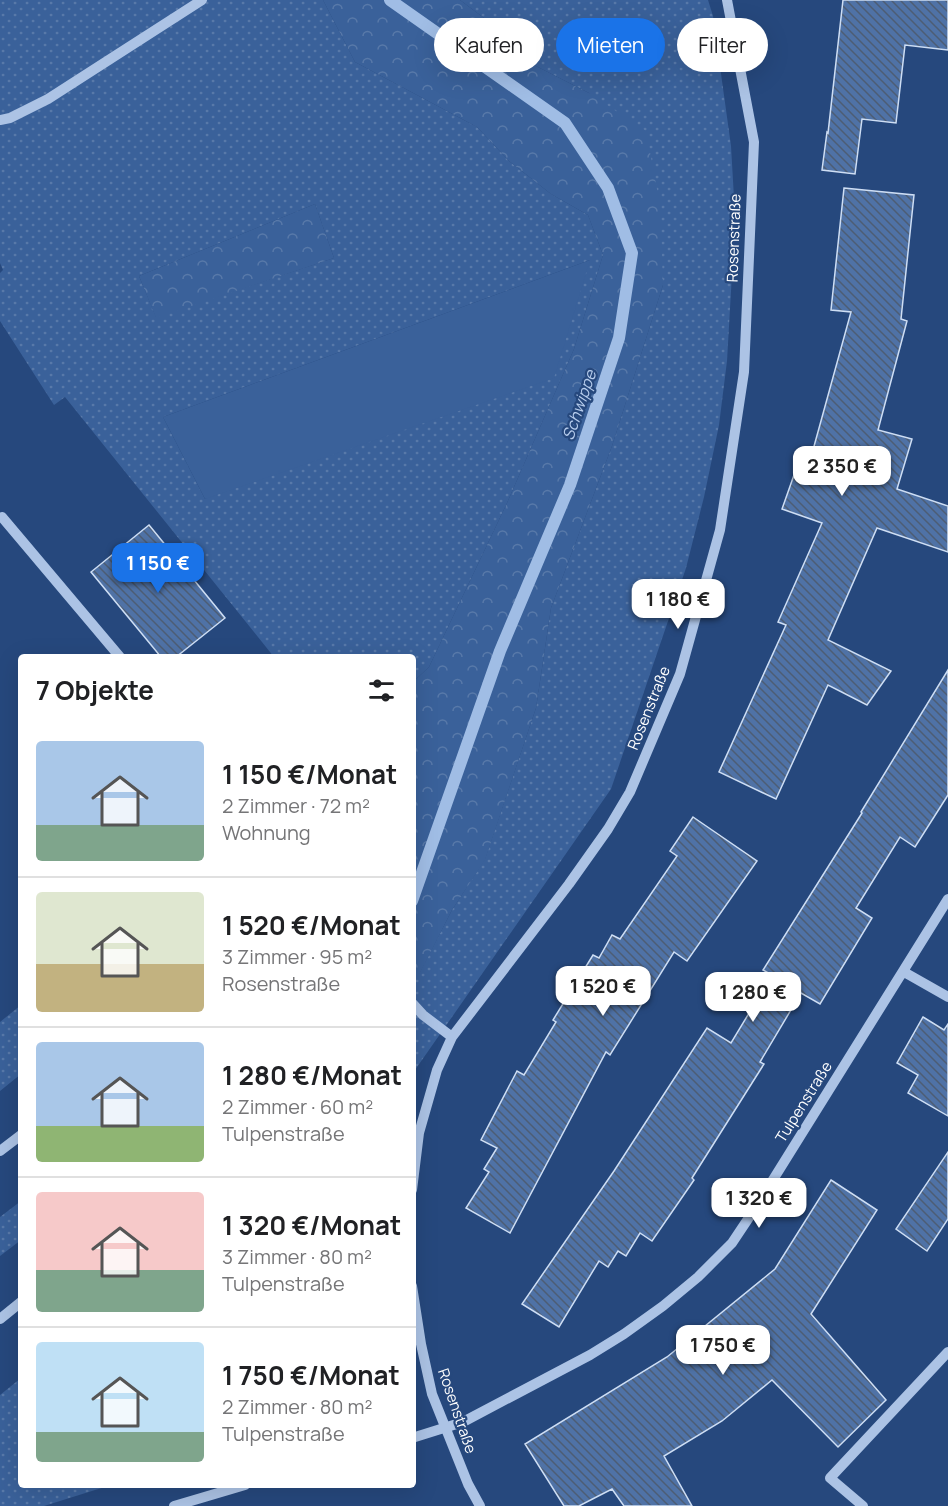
<!DOCTYPE html>
<html lang="de">
<head>
<meta charset="utf-8">
<style>
  :root { --surface:#fff; --page:#f6f6f6; --text:#202124; --muted:#757577; --line:#e0e0e0; --accent:#1a73e8 }
  body { margin:0; font-family:Manrope,sans-serif; background:var(--page); color:var(--text); height:100vh; display:flex; flex-direction:column; font-size:22px; white-space:nowrap }
  * { box-sizing:border-box; margin:0 }
  p { font-size:20px; color:var(--muted) }
  .icon { flex:none; width:33px; height:33px; fill:none; stroke:currentColor; stroke-width:2; stroke-linecap:round; stroke-linejoin:round }
  .map { position:relative; flex:1; overflow:hidden }
  .panel { position:absolute; left:18px; top:654px; width:398px; height:834px; display:flex; flex-direction:column; background:var(--surface); border-radius:6px; box-shadow:0 6px 24px #0002 }
  .panel>* { flex:none }
  .hud { position:absolute; left:434px; top:18px; width:424px; height:54px; display:flex; gap:12px }
  .price { position:absolute; translate:-50% -51px; padding:0 14px; border-radius:12px; background:#fff; color:#222; font-size:20px; line-height:39px; filter:drop-shadow(0 2px 3px #0008) }
  .price::after { content:''; position:absolute; left:50%; top:36px; width:18px; height:14px; margin-left:-9px; background:inherit; clip-path:polygon(0 0,100% 0,50% 100%) }
  .price.selected { background:var(--accent); color:#fff }
  ul { padding:0; list-style:none }
  li { display:flex; align-items:center; gap:18px; height:150px; padding:0 18px }
  li+li { border-top:2px solid var(--line) }
  li span { display:grid; place-items:center; flex:none; width:168px; height:120px; border-radius:6px; color:#555 }
  li>.icon { margin-inline-start:auto }
  span .icon { width:72px; height:72px; fill:#fffc; stroke-width:1 }
  li b { font-size:26px }
  h2 { display:flex; justify-content:space-between; align-items:center; height:72px; padding:0 18px; font-size:26px }
  .pill { padding:0 21px; border-radius:27px; background:var(--surface); box-shadow:0 6px 24px #0002; font-size:21px; line-height:54px }
  .pill.selected { background:var(--accent); color:#fff }
  .map>svg:first-child { display:block }
  .grass { fill:url(#grass-dots); fill-rule:evenodd }
  .forest { fill:url(#forest-crowns) }
  .garden { fill:#3a619a }
  .lines { fill:none; stroke-linecap:round; stroke-linejoin:round }
  .stream { stroke:#a0bde5; stroke-width:12 }
  .building { fill:url(#building-back-hatch); stroke:#cedef4; stroke-width:1.5 }
  .minor { stroke:#acc3e5; stroke-width:10 }
  .labels { text-anchor:middle; stroke-width:4.5; stroke-linejoin:round; paint-order:stroke }
  .street-label { font-size:15px; fill:#fff; stroke:#26487d }
  .water-label { font-size:16px; font-style:italic; fill:#b7cded; stroke:#26487d }
</style>
</head>
<body>
<div class="map">
<svg width="948" height="1506" viewBox="0 0 948 1506">
  <defs>
    <pattern id="grass-dots" width="8" height="8" patternUnits="userSpaceOnUse" patternTransform="scale(1.5)"><rect width="8" height="8" fill="#3a619a"/><path d="M2 2h.1M6 6h.1" fill="none" stroke="#5879a9" stroke-width="1.8" stroke-linecap="round"/></pattern>
    <pattern id="forest-crowns" width="20" height="18" patternUnits="userSpaceOnUse" patternTransform="scale(1.5)"><rect width="20" height="18" fill="#3a619a"/><path d="M2 6a3 3 0 1 1 6 0M12 15a3 3 0 1 1 6 0" fill="none" stroke="#5879a9"/></pattern>
    <pattern id="building-back-hatch" width="6" height="6" patternUnits="userSpaceOnUse" patternTransform="scale(1.5)"><rect width="6" height="6" fill="#4f72a6"/><path d="M-1 5l2 2M0 0l6 6M5-1l2 2" fill="none" stroke="#4d5d74"/></pattern>
  </defs>
  <rect width="100%" height="100%" fill="#26487d"/>
  <path class="grass" d="M 0,0 L 323,0 L 355,62 L 477,127 L 509,161 L 551,194 L 588,215 L 603,255 L 574,349 L 507,503 L 429,667 L 413,682 L 412,657 L 274,657 L 65,397 L 54,405 L 0,321 L 0,273 L 3,270 L 0,263 ZM 315,204 L 334,258 L 156,317 L 139,276 ZM 590,260 L 205,499 L 163,417 Z
    M 460,0 L 708,0 L 713,16 L 731,146 L 734,198 L 733,256 L 727,361 L 719,425 L 704,497 L 686,568 L 611,789 L 415,1070 L 413,1086 L 413,965 L 419,974 L 452,910 L 485,859 L 536,708 L 551,608 L 612,446 L 663,285 L 589,93 L 532,64 L 484,18 Z
    M 21,1005 L 21,1074 L 0,1091 L 0,1022 Z
    M 21,1201 L 21,1240 L 0,1256 L 0,1217 Z
    M 21,1378 L 21,1485 L 111,1485 L 44,1506 L 0,1506 L 0,1395 Z"/>
  <path class="forest" d="M 323,0 L 460,0 L 484,18 L 532,64 L 589,93 L 646,131 L 660,205 L 663,285 L 612,446 L 551,608 L 536,708 L 485,860 L 452,910 L 419,975 L 412,965 L 413,682 L 429,667 L 507,503 L 574,349 L 603,255 L 588,215 L 551,194 L 509,161 L 477,127 L 355,62 Z
    M 315,204 L 334,258 L 156,318 L 139,276 Z"/>
  <path class="garden" d="M 590,260 L 554,378 L 205,499 L 163,417 Z"/>
  <g class="lines">
    <path class="stream" d="M 390,0 L 565,123 L 608,188 L 632,253 L 619,338 L 570,485 L 500,651 L 412,901"/>
  </g>
  <path class="building" d="M 843,0 L 948,0 L 948,50 L 905,45 L 896,123 L 862,119 L 855,174 L 822,170 L 827,132 L 828,133 Z
    M 844,188 L 914,195 L 901,319 L 907,321 L 878,430 L 912,439 L 897,489 L 948,506 L 948,552 L 877,528 L 828,640 L 891,671 L 867,705 L 828,685 L 776,799 L 719,772 L 786,625 L 778,622 L 822,523 L 782,509 L 794,475 L 805,479 L 851,312 L 831,310 Z
    M 149,525 L 225,618 L 176,657 L 161,657 L 91,572 Z
    M 948,670 L 948,795 L 915,847 L 900,837 L 856,908 L 872,918 L 820,1004 L 801,993 L 760,1062 L 764,1064 L 692,1178 L 694,1180 L 652,1241 L 640,1233 L 626,1256 L 618,1251 L 608,1267 L 599,1261 L 559,1327 L 522,1304 L 614,1171 L 707,1028 L 731,1043 L 772,975 L 763,970 L 862,813 L 861,812 Z
    M 693,817 L 757,861 L 687,961 L 674,952 L 610,1055 L 606,1052 L 510,1233 L 466,1208 L 489,1172 L 484,1169 L 497,1148 L 481,1140 L 517,1071 L 524,1075 L 556,1022 L 553,1020 L 593,955 L 599,958 L 612,935 L 620,939 L 677,856 L 670,851 Z
    M 923,1017 L 944,1030 L 948,1024 L 948,1116 L 908,1093 L 918,1075 L 897,1063 Z
    M 948,1152 L 948,1219 L 927,1251 L 896,1229 Z
    M 831,1180 L 877,1210 L 811,1314 L 886,1400 L 838,1447 L 772,1380 L 722,1421 L 664,1456 L 692,1506 L 624,1506 L 612,1489 L 579,1506 L 564,1506 L 525,1444 L 667,1357 L 775,1269 Z"/>
  <g class="lines">
    <path class="minor" d="M 0,120 L 10,118 L 48,99 L 202,0
      M 2,517 L 120,657
      M 904,972 L 948,997
      M 412,1003 L 423,1015 L 452,1037
      M 0,1151 L 21,1135
      M 412,1190 L 419,1133 L 437,1070 L 452,1037 L 569,884 L 608,829 L 630,792 L 680,674 L 720,530 L 744,372 L 754,142 L 727,0
      M 412,1286 L 421,1344 L 432,1394 L 468,1484 L 480,1506
      M 0,1319 L 21,1302
      M 412,1438 L 463,1422 L 590,1355 L 624,1334 L 663,1306 L 698,1277 L 732,1243 L 756,1207 L 948,899
      M 174,1506 L 245,1485
      M 863,1506 L 830,1478 L 948,1352"/>
  </g>
  <g class="labels">
    <g class="street-label">
      <text transform="translate(734 238) rotate(-88)" y="5">Rosenstraße</text>
      <text transform="translate(649 708) rotate(-68)" y="5">Rosenstraße</text>
      <text transform="translate(804 1102) rotate(-58)" y="5">Tulpenstraße</text>
      <text transform="translate(457 1411) rotate(71)" y="5">Rosenstraße</text>
    </g>
    <g class="water-label">
      <text transform="translate(579 405) rotate(-71)" y="6">Schwippe</text>
    </g>
  </g>
</svg>
<b class="price" style="left:842px;top:497px">2 350 €</b>
<b class="price selected" style="left:158px;top:594px">1 150 €</b>
<b class="price" style="left:678px;top:630px">1 180 €</b>
<b class="price" style="left:603px;top:1017px">1 520 €</b>
<b class="price" style="left:753px;top:1023px">1 280 €</b>
<b class="price" style="left:759px;top:1229px">1 320 €</b>
<b class="price" style="left:723px;top:1376px">1 750 €</b>
<div class="hud">
<a class="pill">Kaufen</a>
<a class="pill selected">Mieten</a>
<a class="pill">Filter</a>
</div>
<section class="panel">
<h2>7 Objekte<svg class="icon" aria-label="filters" viewBox="0 0 24 24"><path d="M4 7h16M4 17h16"/><circle cx="9" cy="7" r="2"/><circle cx="15" cy="17" r="2"/></svg></h2>
<ul>
<li><span style="background:linear-gradient(#a9c7e8 70%,#7fa58c 0)"><svg class="icon" aria-label="home" viewBox="0 0 24 24"><path d="M3 11l9-7 9 7M6 9v11h12V9"/></svg></span><div><b>1 150 €/Monat</b><p>2 Zimmer · 72 m²</p><p>Wohnung</p></div></li>
<li><span style="background:linear-gradient(#dfe7d0 60%,#c2b280 0)"><svg class="icon" aria-label="home" viewBox="0 0 24 24"><path d="M3 11l9-7 9 7M6 9v11h12V9"/></svg></span><div><b>1 520 €/Monat</b><p>3 Zimmer · 95 m²</p><p>Rosenstraße</p></div></li>
<li><span style="background:linear-gradient(#a9c7e8 70%,#8fb573 0)"><svg class="icon" aria-label="home" viewBox="0 0 24 24"><path d="M3 11l9-7 9 7M6 9v11h12V9"/></svg></span><div><b>1 280 €/Monat</b><p>2 Zimmer · 60 m²</p><p>Tulpenstraße</p></div></li>
<li><span style="background:linear-gradient(#f6c9c9 65%,#7fa58c 0)"><svg class="icon" aria-label="home" viewBox="0 0 24 24"><path d="M3 11l9-7 9 7M6 9v11h12V9"/></svg></span><div><b>1 320 €/Monat</b><p>3 Zimmer · 80 m²</p><p>Tulpenstraße</p></div></li>
<li><span style="background:linear-gradient(#bfe0f5 75%,#7fa58c 0)"><svg class="icon" aria-label="home" viewBox="0 0 24 24"><path d="M3 11l9-7 9 7M6 9v11h12V9"/></svg></span><div><b>1 750 €/Monat</b><p>2 Zimmer · 80 m²</p><p>Tulpenstraße</p></div></li>
</ul>
</section>
</div>
</body>
</html>
